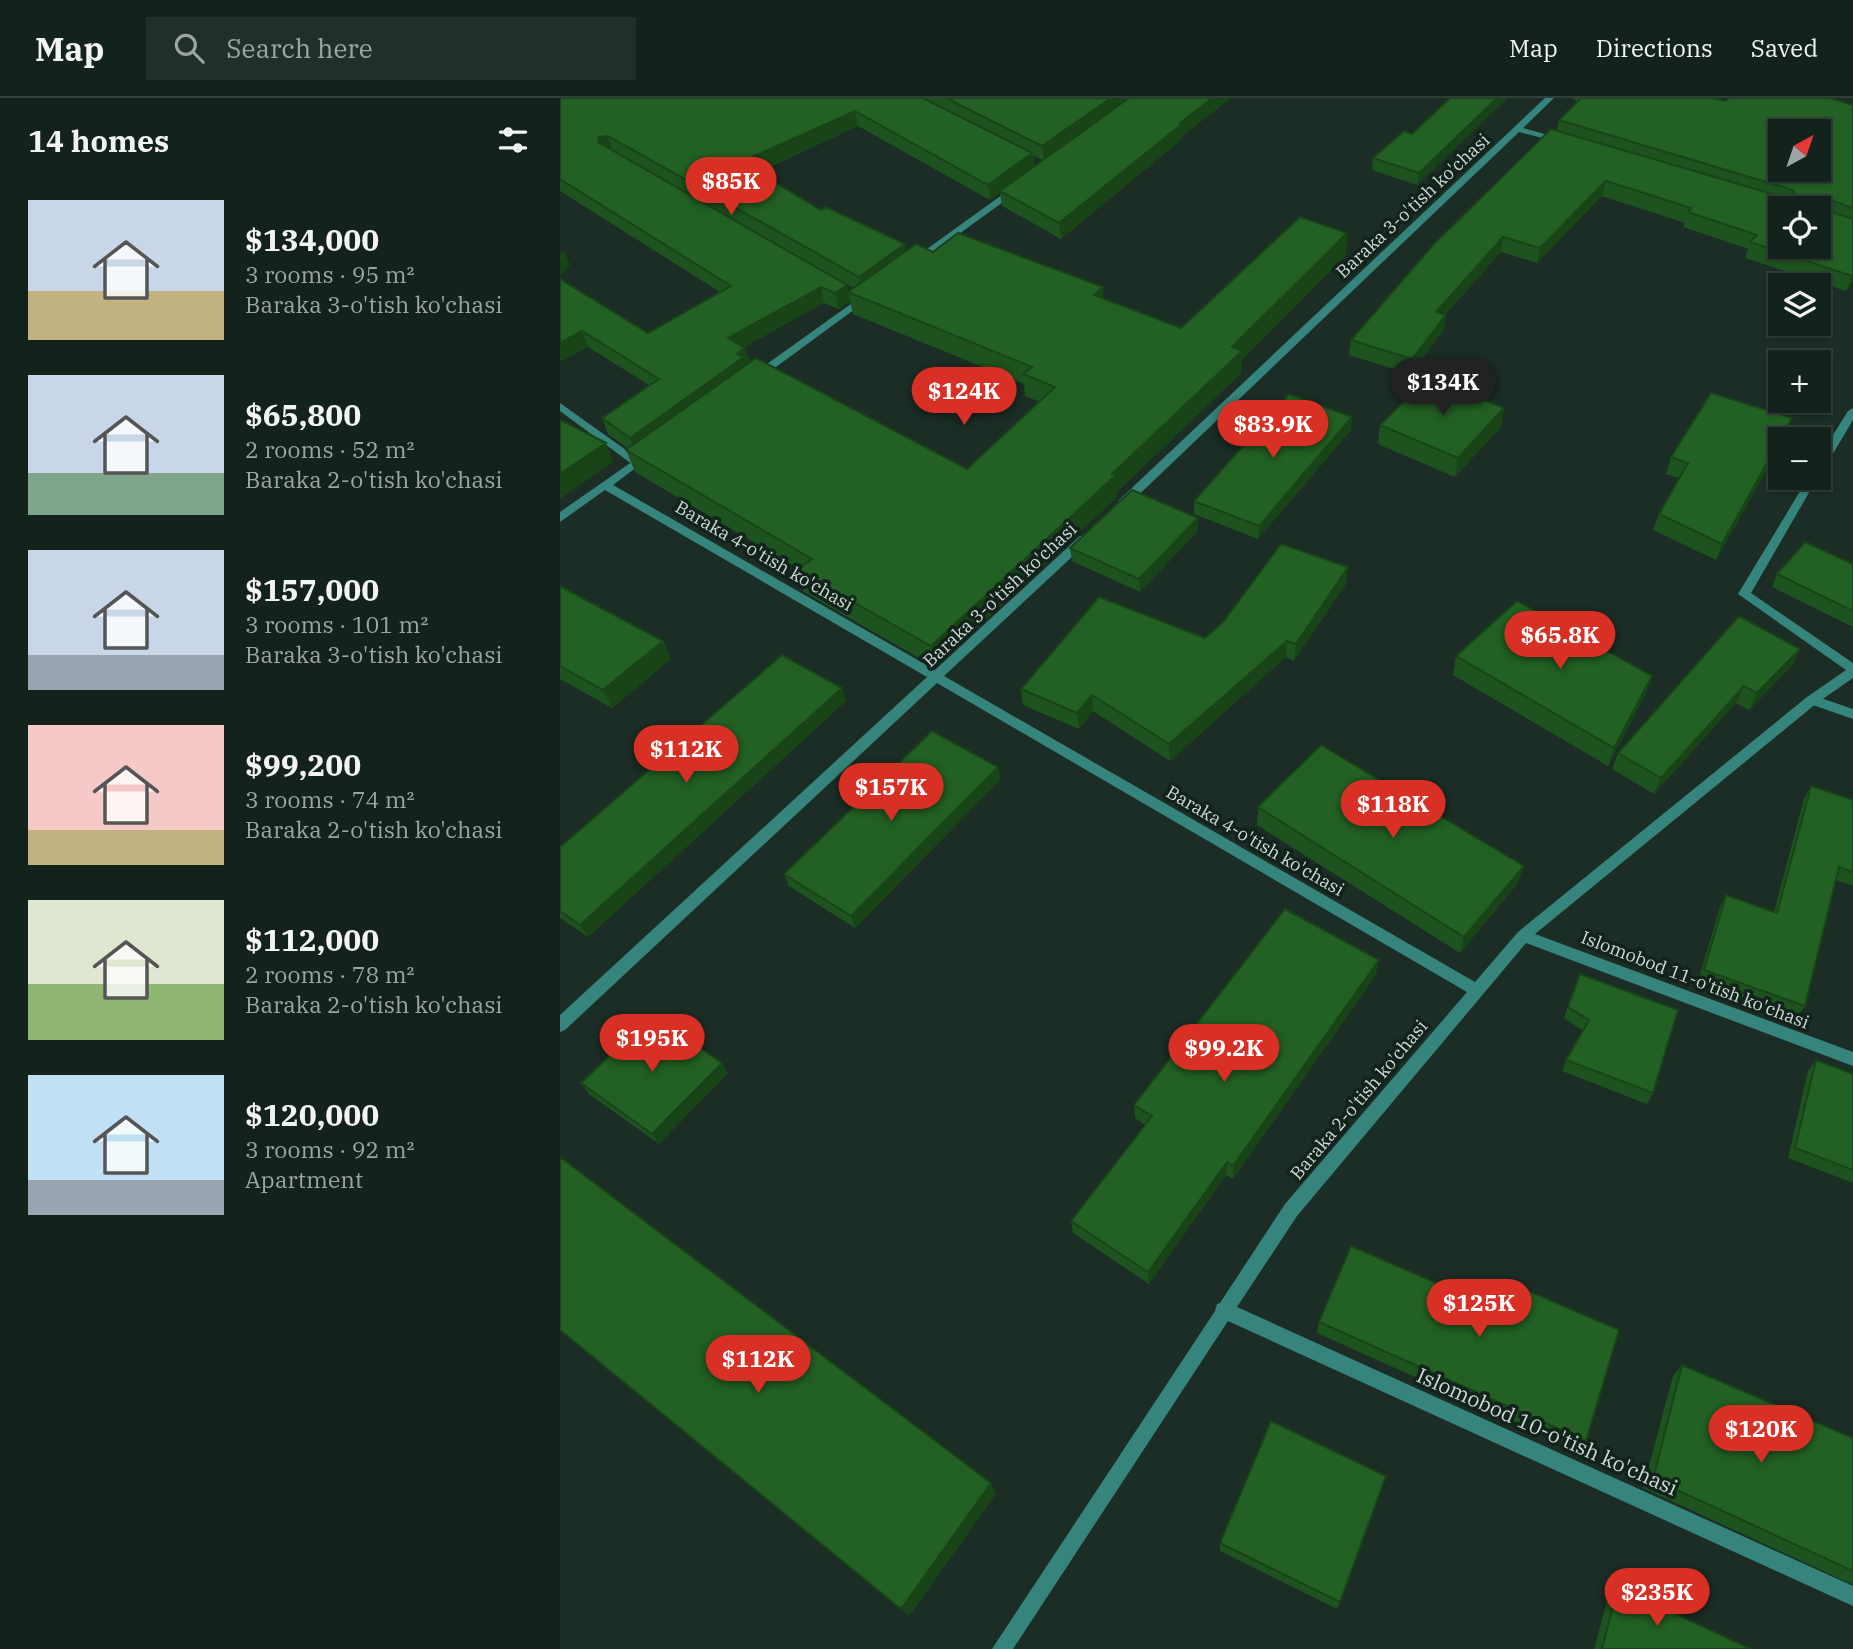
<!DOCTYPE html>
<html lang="en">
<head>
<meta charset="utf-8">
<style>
  :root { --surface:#14221c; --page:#212f29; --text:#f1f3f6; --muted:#9da4a3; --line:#333f3b; --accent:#d93025 }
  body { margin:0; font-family:"IBM Plex Serif",serif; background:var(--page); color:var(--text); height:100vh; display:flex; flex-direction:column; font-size:26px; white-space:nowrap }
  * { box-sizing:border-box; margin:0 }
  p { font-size:23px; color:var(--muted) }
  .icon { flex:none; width:38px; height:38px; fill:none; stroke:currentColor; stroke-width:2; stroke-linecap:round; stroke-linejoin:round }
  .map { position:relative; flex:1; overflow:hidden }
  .drawer { display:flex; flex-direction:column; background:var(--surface); width:560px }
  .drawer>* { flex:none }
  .needle { width:46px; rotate:40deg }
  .tools { position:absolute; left:1208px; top:21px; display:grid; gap:14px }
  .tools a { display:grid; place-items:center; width:63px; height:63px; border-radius:0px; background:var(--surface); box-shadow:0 2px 5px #0004,0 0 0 2px var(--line); font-size:35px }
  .price { position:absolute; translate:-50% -60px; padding:0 16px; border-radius:24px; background:var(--accent); color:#fff; font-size:23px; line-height:46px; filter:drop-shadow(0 2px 4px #0008) }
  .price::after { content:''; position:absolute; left:50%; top:42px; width:21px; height:16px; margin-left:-10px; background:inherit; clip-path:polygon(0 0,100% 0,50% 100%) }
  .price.on { background:#222; color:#fff }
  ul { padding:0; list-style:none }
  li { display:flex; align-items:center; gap:21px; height:175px; padding:0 28px }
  li span { display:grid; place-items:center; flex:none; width:196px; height:140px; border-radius:0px; color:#555 }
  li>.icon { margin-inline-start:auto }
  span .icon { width:84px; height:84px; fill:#fffc; stroke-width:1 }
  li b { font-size:30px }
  h2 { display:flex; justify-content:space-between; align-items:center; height:84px; padding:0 28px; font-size:30px }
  header { display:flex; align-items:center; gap:42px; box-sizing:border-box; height:98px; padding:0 35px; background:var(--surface); border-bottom:2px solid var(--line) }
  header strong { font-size:33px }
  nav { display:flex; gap:38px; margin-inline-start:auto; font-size:24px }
  .search { width:490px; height:63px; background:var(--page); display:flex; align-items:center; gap:18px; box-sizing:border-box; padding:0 24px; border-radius:0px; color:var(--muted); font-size:26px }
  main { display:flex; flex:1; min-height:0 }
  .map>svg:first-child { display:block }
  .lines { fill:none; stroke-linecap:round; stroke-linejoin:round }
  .service { fill:#36857c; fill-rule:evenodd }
  .minor { fill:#36857c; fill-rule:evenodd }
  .wall { fill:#1d531e; fill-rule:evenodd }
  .shaded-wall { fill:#184418 }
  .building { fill:#226123; stroke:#184418; stroke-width:2; fill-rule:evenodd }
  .labels { text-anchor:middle; stroke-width:7; stroke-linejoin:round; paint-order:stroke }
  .street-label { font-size:18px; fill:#cfd9d4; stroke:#12231b }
  .near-street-label { font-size:21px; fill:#cfd9d4; stroke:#12231b }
</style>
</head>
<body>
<header>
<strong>Map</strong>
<div class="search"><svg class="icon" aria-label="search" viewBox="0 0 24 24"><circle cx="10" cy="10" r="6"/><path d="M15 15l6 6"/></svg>Search here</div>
<nav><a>Map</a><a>Directions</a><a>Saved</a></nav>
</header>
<main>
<section class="drawer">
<h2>14 homes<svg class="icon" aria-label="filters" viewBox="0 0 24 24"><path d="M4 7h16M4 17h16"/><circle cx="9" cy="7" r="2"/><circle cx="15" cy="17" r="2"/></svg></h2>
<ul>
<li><span style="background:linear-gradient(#c9d6e8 65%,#c2b280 0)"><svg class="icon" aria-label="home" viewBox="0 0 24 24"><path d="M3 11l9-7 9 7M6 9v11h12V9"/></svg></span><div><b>$134,000</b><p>3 rooms · 95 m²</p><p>Baraka 3-o'tish ko'chasi</p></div></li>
<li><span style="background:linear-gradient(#c9d6e8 70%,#7fa58c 0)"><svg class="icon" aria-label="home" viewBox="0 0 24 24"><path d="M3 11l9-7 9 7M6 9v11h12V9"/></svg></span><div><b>$65,800</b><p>2 rooms · 52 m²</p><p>Baraka 2-o'tish ko'chasi</p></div></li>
<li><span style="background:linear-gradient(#c9d6e8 75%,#9aa5b1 0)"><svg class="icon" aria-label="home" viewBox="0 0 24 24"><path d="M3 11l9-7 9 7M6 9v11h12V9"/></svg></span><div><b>$157,000</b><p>3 rooms · 101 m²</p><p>Baraka 3-o'tish ko'chasi</p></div></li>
<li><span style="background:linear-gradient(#f6c9c9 75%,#c2b280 0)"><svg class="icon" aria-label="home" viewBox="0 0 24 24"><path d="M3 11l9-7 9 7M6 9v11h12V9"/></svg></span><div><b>$99,200</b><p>3 rooms · 74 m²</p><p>Baraka 2-o'tish ko'chasi</p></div></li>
<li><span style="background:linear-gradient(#dfe7d0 60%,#8fb573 0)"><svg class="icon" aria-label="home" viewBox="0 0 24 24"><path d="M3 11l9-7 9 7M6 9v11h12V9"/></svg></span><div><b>$112,000</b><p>2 rooms · 78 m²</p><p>Baraka 2-o'tish ko'chasi</p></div></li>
<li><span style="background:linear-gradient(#bfe0f5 75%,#9aa5b1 0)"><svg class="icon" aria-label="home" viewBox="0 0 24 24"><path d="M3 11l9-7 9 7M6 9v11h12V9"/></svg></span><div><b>$120,000</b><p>3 rooms · 92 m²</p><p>Apartment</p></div></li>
</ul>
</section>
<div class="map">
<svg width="1293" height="1551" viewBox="0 0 1293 1551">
  <rect width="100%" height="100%" fill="#1b2d25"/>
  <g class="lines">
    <path class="service" d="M 0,305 L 80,362 L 80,366 L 72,366 L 0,313 Z
      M 1252,597 L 1293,611 L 1293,621 L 1247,605 L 1246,602 L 1247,599 Z"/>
    <path class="minor" d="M 985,0 L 994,0 L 963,30 L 1002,41 L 1002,45 L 959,34 L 566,409 L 558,409 L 558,403 Z
      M 453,89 L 461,91 L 359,165 L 353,165 L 353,161 Z
      M 302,198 L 310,200 L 201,280 L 193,280 L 193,276 Z
      M 1293,310 L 1293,322 L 1262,374 L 1258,374 L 1258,361 L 1288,313 Z
      M 86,354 L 91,357 L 90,359 L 53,387 L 375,572 L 520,438 L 528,438 L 528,444 L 384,578 L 915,884 L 958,834 L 1247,599 L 1286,572 L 1178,496 L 1248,380 L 1258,379 L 1191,495 L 1293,565 L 1293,580 L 1257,605 L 975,836 L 1293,954 L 1293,968 L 966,845 L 737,1118 L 677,1209 L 1293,1488 L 1293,1508 L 668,1223 L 453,1551 L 432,1551 L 655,1213 L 657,1206 L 660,1205 L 725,1106 L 907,894 L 377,585 L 5,932 L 0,934 L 0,917 L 367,579 L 45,392 L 0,424 L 0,414 Z"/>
  </g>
  <path class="wall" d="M 0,0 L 671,0 L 622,38 L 622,41 L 501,141 L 442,108 L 440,95 L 430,102 L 298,28 L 198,74 L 261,112 L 345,146 L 346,153 L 373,154 L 544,201 L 621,230 L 787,135 L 786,157 L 682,262 L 681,275 L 557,394 L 557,399 L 375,569 L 244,494 L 237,472 L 239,471 L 75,374 L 66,352 L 69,351 L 48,336 L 42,320 L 89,287 L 28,249 L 0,181 L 88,235 L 160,194 L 0,93 ZM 473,57 L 482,62 L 474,68 ZM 68,61 L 294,190 L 288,194 L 287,187 ZM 290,203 L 293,216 L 464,286 L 465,298 L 480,304 L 407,371 L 190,264 L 185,250 L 184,249 L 264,205 L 279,211 Z
    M 890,0 L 857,87 L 812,72 L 813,60 L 852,36 Z
    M 1013,0 L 1153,0 L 1165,3 L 1293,7 L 1293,183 L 1286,193 L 1185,160 L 1188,151 L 1123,129 L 1125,125 L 1042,98 L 977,165 L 941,154 L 885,217 L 886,217 L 884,232 L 850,276 L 789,257 L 791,242 L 997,32 L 999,22 L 1017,4 Z
    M 944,310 L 941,329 L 895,379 L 818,346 L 820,327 Z
    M 1232,320 L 1225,337 L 1220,341 L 1220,348 L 1156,462 L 1093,432 L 1099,416 L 1119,380 L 1106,376 L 1111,359 Z
    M 791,332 L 698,441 L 634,416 L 634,403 Z
    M 638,433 L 580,494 L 512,463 L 510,450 Z
    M 1293,466 L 1293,529 L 1212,489 L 1217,476 Z
    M 786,486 L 734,563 L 726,559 L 610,663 L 533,613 L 519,631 L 463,607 L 461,591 L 645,540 Z
    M 0,488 L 103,543 L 111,561 L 52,610 L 0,581 Z
    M 1240,551 L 1232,568 L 1189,612 L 1176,605 L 1094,696 L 1052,671 L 1058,655 Z
    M 896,558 L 1092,578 L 1085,597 L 1048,668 L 893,577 Z
    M 282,590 L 286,603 L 28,839 L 0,820 L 0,749 Z
    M 441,681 L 295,830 L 229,788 L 224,776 Z
    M 1251,688 L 1293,702 L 1293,788 L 1275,782 L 1245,908 L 1237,919 L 1138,883 L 1160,809 L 1166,797 L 1214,814 L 1244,701 Z
    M 698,709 L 958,785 L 900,855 L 697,727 Z
    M 816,877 L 673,1081 L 666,1077 L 589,1186 L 513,1135 L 511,1123 L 585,1027 L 575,1020 L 574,1007 Z
    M 1015,887 L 1093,995 L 1087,1006 L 1002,973 L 1006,962 L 1023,933 L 1004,920 Z
    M 1256,962 L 1293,976 L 1293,1085 L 1228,1060 L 1248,973 Z
    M 162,965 L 168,975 L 99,1046 L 29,996 L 21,985 Z
    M 0,1059 L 431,1385 L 436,1396 L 349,1518 L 0,1232 Z
    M 946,1183 L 1026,1343 L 1018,1352 L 757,1235 L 759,1224 L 935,1211 Z
    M 1122,1267 L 1293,1340 L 1293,1487 L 1083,1390 L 1113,1278 Z
    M 660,1445 L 780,1504 L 777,1511 L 660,1453 Z
    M 1058,1489 L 1191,1551 L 1034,1551 L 1049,1496 Z"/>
  <path class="shaded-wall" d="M 551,0 L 572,0 L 484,63 L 482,48 Z
    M 652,0 L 671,0 L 622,38 L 622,41 L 501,141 L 499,125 L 620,25 Z
    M 937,0 L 948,0 L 857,87 L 859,75 Z
    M 295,13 L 298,28 L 185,79 L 181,64 Z
    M 48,38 L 53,53 L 38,44 L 39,39 Z
    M 472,55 L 474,70 L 440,93 L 440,95 L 430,102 L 428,87 Z
    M 1046,83 L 1042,98 L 977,165 L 980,150 Z
    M 787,135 L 786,157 L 682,262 L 681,275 L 557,394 L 557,399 L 375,569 L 371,548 L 552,376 L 672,249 Z
    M 943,139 L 941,154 L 874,229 L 876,214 Z
    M 345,146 L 348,162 L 302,195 L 299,179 Z
    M 4,152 L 10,167 L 0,178 L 0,156 Z
    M 1293,176 L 1293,183 L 1286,193 L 1292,178 Z
    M 287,187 L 290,203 L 279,211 L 275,195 Z
    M 261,189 L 264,205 L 172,255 L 168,240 Z
    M 543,189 L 544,211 L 534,197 Z
    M 886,217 L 884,232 L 850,276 L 852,261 Z
    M 22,233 L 28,249 L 0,264 L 0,245 Z
    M 185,250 L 190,265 L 76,356 L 70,340 Z
    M 944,310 L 941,329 L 895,379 L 898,360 Z
    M 792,319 L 791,332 L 698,441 L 699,428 Z
    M 1232,320 L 1223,341 L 1221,341 Z
    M 1220,343 L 1220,348 L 1156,462 L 1162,446 Z
    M 46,345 L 53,364 L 0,401 L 0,376 Z
    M 638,420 L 638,433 L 580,494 L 579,481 Z
    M 788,469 L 786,486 L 734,563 L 736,546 Z
    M 103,543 L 111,561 L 52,610 L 43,592 Z
    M 727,543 L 726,559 L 610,663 L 609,646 Z
    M 1240,551 L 1232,568 L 1189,612 L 1197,595 Z
    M 1092,578 L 1085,597 L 1048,668 L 1054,650 Z
    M 1184,588 L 1176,605 L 1094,696 L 1101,680 Z
    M 282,590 L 286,603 L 28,839 L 20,827 Z
    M 532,597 L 533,613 L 519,631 L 517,615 Z
    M 438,669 L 441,681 L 295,830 L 291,818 Z
    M 964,768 L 958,785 L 900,855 L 904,839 Z
    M 819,862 L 816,877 L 673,1081 L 673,1068 Z
    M 162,965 L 168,975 L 99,1046 L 92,1036 Z
    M 667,1064 L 666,1077 L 589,1186 L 588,1174 Z
    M 431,1385 L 436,1396 L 349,1518 L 341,1511 Z"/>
  <path class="building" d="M 0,0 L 363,0 L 472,55 L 428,87 L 295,13 L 181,64 L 261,112 L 266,109 L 345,146 L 299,179 L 48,38 L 39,39 L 38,44 L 287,187 L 275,195 L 261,189 L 168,240 L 185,250 L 177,256 L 184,259 L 70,340 L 42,320 L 99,281 L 22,233 L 0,245 L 0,181 L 88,235 L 171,188 L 0,81 Z
    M 386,0 L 551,0 L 482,48 Z
    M 569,0 L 652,0 L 620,25 L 622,26 L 499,125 L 440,93 Z
    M 890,0 L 937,0 L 859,75 L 813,60 L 844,33 L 852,36 Z
    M 1021,0 L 1153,0 L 1165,3 L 1169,0 L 1269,0 L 1293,7 L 1293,110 L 1264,100 L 1261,103 L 1263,111 L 1293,121 L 1293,176 L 1292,178 L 1190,144 L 1197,137 L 1128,114 L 1131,110 L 1046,83 L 980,150 L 943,139 L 876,214 L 886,217 L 852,261 L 791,242 L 874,146 L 991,31 L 1223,99 L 1235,96 L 1233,92 L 999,22 ZM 1220,33 L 1258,33 L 1258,72 L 1220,72 ZM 1220,110 L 1258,110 L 1258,149 L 1220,149 Z
    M 740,119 L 787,135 L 672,249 L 682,253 L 552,376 L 556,377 L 371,548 L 237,472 L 252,461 L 66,352 L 196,260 L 407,371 L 495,289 L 463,276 L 472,269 L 288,194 L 356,146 L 373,154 L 398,135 L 543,189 L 534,197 L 621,230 Z
    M 868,280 L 944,310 L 898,360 L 820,327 Z
    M 1151,295 L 1232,320 L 1162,446 L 1099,416 L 1128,365 L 1111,359 Z
    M 729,296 L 792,319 L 699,428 L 634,403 Z
    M 0,322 L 46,345 L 0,376 Z
    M 572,392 L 638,420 L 579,481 L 510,450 Z
    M 1245,444 L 1293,466 L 1293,513 L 1217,476 Z
    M 721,446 L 788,469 L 736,546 L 727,543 L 609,646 L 532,597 L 517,615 L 461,591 L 539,499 L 645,540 L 663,524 Z
    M 0,488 L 103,543 L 43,592 L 0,568 Z
    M 957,503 L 1092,578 L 1054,650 L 896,558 Z
    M 1179,518 L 1240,551 L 1197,595 L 1184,588 L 1101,680 L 1058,655 Z
    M 222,557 L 282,590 L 20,827 L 0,813 L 0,749 Z
    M 372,633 L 438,669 L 291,818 L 224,776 Z
    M 761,647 L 964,768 L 904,839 L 698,709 Z
    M 1251,688 L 1293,702 L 1293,774 L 1279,769 L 1245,908 L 1144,872 L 1166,797 L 1217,815 Z
    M 725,811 L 819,862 L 673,1068 L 667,1064 L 588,1174 L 511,1123 L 592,1018 L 574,1007 Z
    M 1020,876 L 1118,912 L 1093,995 L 1006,962 L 1029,922 L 1008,909 Z
    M 92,917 L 162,965 L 92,1036 L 21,985 Z
    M 1256,962 L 1293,976 L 1293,1072 L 1235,1050 Z
    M 0,1059 L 431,1385 L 341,1511 L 0,1232 Z
    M 791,1148 L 936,1211 L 946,1183 L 1059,1232 L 1026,1343 L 759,1224 Z
    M 1122,1267 L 1293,1340 L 1293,1473 L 1093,1381 Z
    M 711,1323 L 826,1378 L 780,1504 L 660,1445 Z
    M 1058,1489 L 1191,1551 L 1042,1551 Z"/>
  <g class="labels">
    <g class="street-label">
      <text transform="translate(853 108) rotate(-43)" y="6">Baraka 3-o'tish ko'chasi</text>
      <text transform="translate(204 458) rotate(30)" y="6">Baraka 4-o'tish ko'chasi</text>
      <text transform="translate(440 497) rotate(-43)" y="6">Baraka 3-o'tish ko'chasi</text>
      <text transform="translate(695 743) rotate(30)" y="6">Baraka 4-o'tish ko'chasi</text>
      <text transform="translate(1135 882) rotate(21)" y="6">Islomobod 11-o'tish ko'chasi</text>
      <text transform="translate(799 1002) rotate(-50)" y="6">Baraka 2-o'tish ko'chasi</text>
    </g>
    <g class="near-street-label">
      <text transform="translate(987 1334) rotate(24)" y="7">Islomobod 10-o'tish ko'chasi</text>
    </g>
  </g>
</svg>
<div class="tools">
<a><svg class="needle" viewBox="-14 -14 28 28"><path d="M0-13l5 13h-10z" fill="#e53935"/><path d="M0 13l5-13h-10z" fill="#9da4a3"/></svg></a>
<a><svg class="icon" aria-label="locate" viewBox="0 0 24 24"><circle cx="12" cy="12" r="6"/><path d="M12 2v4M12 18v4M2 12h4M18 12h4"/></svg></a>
<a><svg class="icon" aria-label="layers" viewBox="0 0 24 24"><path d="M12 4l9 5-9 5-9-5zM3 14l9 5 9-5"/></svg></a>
<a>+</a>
<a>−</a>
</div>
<b class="price" style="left:171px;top:119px">$85K</b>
<b class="price on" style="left:883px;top:320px">$134K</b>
<b class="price" style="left:404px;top:329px">$124K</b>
<b class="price" style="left:713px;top:362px">$83.9K</b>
<b class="price" style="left:1000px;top:573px">$65.8K</b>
<b class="price" style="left:126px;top:687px">$112K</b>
<b class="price" style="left:331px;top:725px">$157K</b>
<b class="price" style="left:833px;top:742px">$118K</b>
<b class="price" style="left:92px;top:976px">$195K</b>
<b class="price" style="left:664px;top:986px">$99.2K</b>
<b class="price" style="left:919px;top:1241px">$125K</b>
<b class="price" style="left:198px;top:1297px">$112K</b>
<b class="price" style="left:1201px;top:1367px">$120K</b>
<b class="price" style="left:1097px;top:1530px">$235K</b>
</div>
</main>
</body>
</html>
